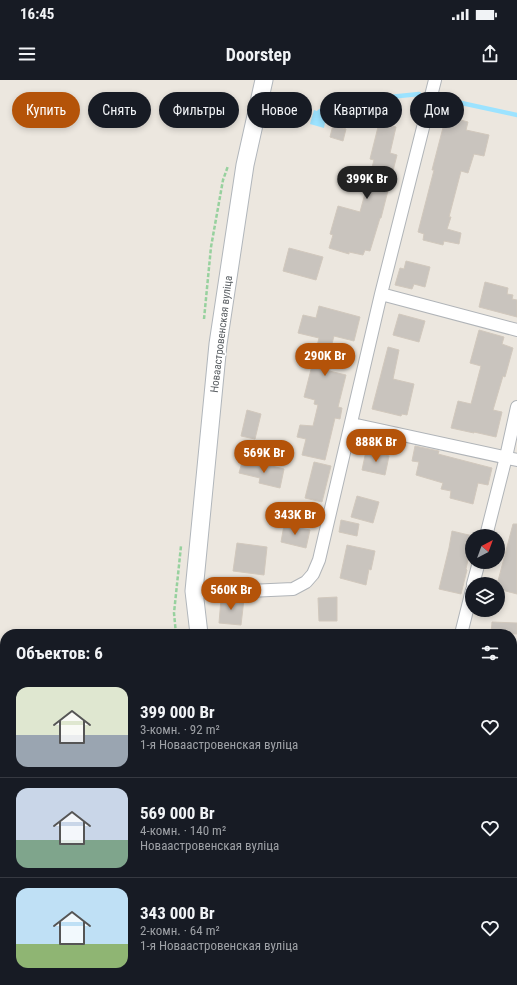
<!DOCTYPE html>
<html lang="ru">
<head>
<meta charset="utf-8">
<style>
  :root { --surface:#171b24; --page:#20242c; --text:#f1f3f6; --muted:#9ea1a6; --line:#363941; --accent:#b45309 }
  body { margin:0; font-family:"Roboto Condensed",sans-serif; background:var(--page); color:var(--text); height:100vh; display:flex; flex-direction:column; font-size:15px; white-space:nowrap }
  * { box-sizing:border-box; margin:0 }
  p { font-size:13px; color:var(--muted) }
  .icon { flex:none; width:22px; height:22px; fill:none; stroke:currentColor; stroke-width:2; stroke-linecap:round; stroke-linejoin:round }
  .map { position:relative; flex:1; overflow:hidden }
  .details { position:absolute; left:0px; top:549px; width:517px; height:356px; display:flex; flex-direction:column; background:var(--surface); border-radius:16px 16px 0 0; box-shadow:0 2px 6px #0003 }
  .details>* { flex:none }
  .banner { position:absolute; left:12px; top:12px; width:493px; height:36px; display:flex; gap:8px }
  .needle { width:26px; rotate:41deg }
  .buttons { position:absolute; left:465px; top:449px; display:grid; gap:8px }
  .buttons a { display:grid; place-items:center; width:40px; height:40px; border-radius:50%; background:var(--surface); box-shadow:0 2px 6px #0003; font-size:20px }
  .price { position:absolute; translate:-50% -34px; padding:0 9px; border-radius:14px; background:var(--accent); color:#fff; font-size:13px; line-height:26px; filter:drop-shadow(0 1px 2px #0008) }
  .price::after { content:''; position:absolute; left:50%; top:24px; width:12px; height:9px; margin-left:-6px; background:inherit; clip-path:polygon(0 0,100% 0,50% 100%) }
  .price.current { background:#222; color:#fff }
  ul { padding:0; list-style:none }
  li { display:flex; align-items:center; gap:12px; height:100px; padding:0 16px }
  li+li { border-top:1px solid var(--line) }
  li span { display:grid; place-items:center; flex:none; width:112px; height:80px; border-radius:12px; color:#555 }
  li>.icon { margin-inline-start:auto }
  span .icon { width:48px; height:48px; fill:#fffc; stroke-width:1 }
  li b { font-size:17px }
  h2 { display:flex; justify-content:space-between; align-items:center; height:48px; padding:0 16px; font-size:17px }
  .chip { padding:0 14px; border-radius:18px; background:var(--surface); box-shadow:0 2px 6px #0003; font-size:14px; line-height:36px }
  .chip.current { background:var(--accent); color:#fff }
  .status { display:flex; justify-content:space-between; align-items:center; height:28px; padding:0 20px; background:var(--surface); direction:ltr }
  .status svg { height:11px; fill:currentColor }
  header { display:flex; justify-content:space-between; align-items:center; height:52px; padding:0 16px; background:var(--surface); font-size:18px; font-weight:700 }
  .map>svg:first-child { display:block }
  .green { fill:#c0e6b9 }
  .water { fill:#9ce3ff }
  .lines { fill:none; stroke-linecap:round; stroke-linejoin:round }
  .stream { stroke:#9ce3ff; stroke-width:4.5 }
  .building { fill:#c9c4be; stroke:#d1c8bd }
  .lane-casing { stroke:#b0b4b8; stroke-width:8 }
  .street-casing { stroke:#b0b4b8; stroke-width:14 }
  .secondary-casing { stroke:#b1b6bb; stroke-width:19 }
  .path { stroke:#97d19e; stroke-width:2.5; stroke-dasharray:4 2; stroke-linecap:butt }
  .lane { stroke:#fff; stroke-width:6 }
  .street { stroke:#fff; stroke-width:12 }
  .secondary { stroke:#fff; stroke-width:17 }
  .labels { text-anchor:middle; stroke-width:3; stroke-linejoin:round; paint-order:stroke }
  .street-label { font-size:11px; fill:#585d61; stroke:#fff }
</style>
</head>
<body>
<div class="status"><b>16:45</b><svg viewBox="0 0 49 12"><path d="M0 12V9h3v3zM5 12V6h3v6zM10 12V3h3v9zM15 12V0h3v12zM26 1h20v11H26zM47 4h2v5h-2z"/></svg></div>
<header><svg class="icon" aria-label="menu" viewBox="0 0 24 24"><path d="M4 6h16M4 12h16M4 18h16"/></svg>Doorstep<svg class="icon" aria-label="share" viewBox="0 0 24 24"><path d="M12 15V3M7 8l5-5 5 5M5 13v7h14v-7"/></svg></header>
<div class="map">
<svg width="517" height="905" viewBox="0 0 517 905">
  <rect width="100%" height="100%" fill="#ece7df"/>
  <path class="green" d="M 372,900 L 391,900 L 396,905 L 360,905 Z"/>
  <path class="water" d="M 314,30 L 319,32 L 325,42 L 324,48 L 310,44 Z"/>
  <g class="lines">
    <path class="stream" d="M 443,19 L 517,35
      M 319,32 L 331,23 L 419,14"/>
  </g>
  <path class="building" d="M 446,36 L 468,42 L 466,50 L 489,55 L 484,76 L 474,74 L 468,93 L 461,91 L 449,137 L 451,137 L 447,149 L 461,153 L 459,164 L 444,161 L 443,165 L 423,160 L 424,154 L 418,152 L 434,90 L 432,90 Z
    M 379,43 L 396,47 L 390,73 L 397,75 L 381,138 L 380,138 L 370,171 L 365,170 L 363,175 L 349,172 L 349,174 L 329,168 L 333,155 L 330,154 L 338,126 L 360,132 L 374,80 L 370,79 Z
    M 333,45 L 346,49 L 343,61 L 330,57 Z
    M 289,168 L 323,177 L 316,200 L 283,191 Z
    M 406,181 L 430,187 L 425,207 L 414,204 L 412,209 L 395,205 L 400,188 L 404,189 Z
    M 485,202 L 508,208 L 507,214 L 513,215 L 512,219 L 517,220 L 517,237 L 479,227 Z
    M 319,226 L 360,237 L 354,261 L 334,256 L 325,290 L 346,295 L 338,327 L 342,328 L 340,339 L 335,338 L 325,380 L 302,375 L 306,359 L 297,357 L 300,345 L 313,346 L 318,325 L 314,324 L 315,320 L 304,317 L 319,258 L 298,253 L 303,235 L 316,238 Z
    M 399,234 L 425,241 L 419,262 L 393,255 Z
    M 479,250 L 504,257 L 502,264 L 513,268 L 505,297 L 503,296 L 493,330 L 502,332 L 496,357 L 474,352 L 474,353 L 451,348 L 458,321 L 471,324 L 481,286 L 470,283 Z
    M 388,267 L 399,270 L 393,299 L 414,304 L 407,335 L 402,334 L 401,336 L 372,329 Z
    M 247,330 L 261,334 L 255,359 L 241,356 Z
    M 415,366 L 439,371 L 438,374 L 492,388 L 488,405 L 478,403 L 473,424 L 450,418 L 451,411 L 441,409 L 443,403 L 416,395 L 419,382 L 412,381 Z
    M 366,371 L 389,376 L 385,395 L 362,390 Z
    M 242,382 L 262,386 L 263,384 L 284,389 L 280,408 L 259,403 L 260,398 L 239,393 Z
    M 314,382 L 331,386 L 322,422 L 305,418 Z
    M 357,416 L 379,422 L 373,443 L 351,437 Z
    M 341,440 L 359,444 L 357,456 L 339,452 Z
    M 513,444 L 517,444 L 517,514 L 498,509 L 498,501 Z
    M 284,445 L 310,450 L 306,468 L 281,462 Z
    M 452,451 L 473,456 L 466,489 L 467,490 L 461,514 L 439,509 L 449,468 Z
    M 237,463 L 267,467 L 264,495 L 233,491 Z
    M 347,465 L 375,471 L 371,490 L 369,489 L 366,505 L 340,498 Z
    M 337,517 L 337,541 L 319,541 L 318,518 Z
    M 221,519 L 244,519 L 241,545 L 219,543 Z
    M 492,542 L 517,543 L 517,554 L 491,554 Z"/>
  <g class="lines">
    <defs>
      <path id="lane" d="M 397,900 L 400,905"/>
      <path id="street" d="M 381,214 L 517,250
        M 352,344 L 517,380
        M 486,456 L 506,377 L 517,327
        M 473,504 L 479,482
        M 194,511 L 223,512 L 293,509 L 306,502 L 313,494 L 319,480 L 381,214 L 435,0
        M 461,554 L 472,510
        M 512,696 L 517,704"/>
      <path id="secondary" d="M 199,554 L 194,511 L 218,264 L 245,85 L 264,0
        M 278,900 L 279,905"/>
    </defs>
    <use href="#lane" class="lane-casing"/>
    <use href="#street" class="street-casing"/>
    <use href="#secondary" class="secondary-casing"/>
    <path class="path" d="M 204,239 L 211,167 L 223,100 L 228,86
      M 176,554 L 174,533 L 181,466"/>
    <use href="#lane" class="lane"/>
    <use href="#street" class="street"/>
    <use href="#secondary" class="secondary"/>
  </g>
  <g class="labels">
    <g class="street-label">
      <text transform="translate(221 254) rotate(-83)" y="4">Новаастровенская вуліца</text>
    </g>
  </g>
</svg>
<div class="buttons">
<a><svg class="needle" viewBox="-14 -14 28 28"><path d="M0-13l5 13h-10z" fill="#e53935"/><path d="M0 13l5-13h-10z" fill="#9ea1a6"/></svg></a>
<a><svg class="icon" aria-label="layers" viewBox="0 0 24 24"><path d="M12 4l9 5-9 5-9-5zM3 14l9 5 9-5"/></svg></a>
</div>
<b class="price current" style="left:367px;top:120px">399K Br</b>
<b class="price" style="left:325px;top:297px">290K Br</b>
<b class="price" style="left:376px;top:383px">888K Br</b>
<b class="price" style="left:264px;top:394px">569K Br</b>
<b class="price" style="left:295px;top:456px">343K Br</b>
<b class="price" style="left:231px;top:531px">560K Br</b>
<div class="banner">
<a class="chip current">Купить</a>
<a class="chip">Снять</a>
<a class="chip">Фильтры</a>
<a class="chip">Новое</a>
<a class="chip">Квартира</a>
<a class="chip">Дом</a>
</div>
<section class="details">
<h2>Объектов: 6<svg class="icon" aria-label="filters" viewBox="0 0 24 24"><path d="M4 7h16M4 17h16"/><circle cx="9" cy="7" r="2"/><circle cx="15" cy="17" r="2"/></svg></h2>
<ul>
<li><span style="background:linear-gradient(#dfe7d0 60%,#9aa5b1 0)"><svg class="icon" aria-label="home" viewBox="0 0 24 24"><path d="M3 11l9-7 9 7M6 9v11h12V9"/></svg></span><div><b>399 000 Br</b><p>3-комн. · 92 m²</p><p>1-я Новаастровенская вуліца</p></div><svg class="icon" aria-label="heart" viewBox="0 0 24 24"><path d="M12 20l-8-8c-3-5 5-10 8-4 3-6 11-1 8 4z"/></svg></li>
<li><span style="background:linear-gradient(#c9d6e8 65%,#7fa58c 0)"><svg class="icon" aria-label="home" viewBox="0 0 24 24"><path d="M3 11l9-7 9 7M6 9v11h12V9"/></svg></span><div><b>569 000 Br</b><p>4-комн. · 140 m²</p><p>Новаастровенская вуліца</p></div><svg class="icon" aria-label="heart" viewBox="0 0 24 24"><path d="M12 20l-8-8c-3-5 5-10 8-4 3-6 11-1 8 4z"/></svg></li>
<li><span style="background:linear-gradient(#bfe0f5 70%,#8fb573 0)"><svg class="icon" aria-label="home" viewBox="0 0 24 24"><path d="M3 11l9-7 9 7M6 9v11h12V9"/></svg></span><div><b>343 000 Br</b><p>2-комн. · 64 m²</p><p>1-я Новаастровенская вуліца</p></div><svg class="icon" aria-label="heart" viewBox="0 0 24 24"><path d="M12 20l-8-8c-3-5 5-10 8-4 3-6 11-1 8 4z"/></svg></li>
</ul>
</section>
</div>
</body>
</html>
